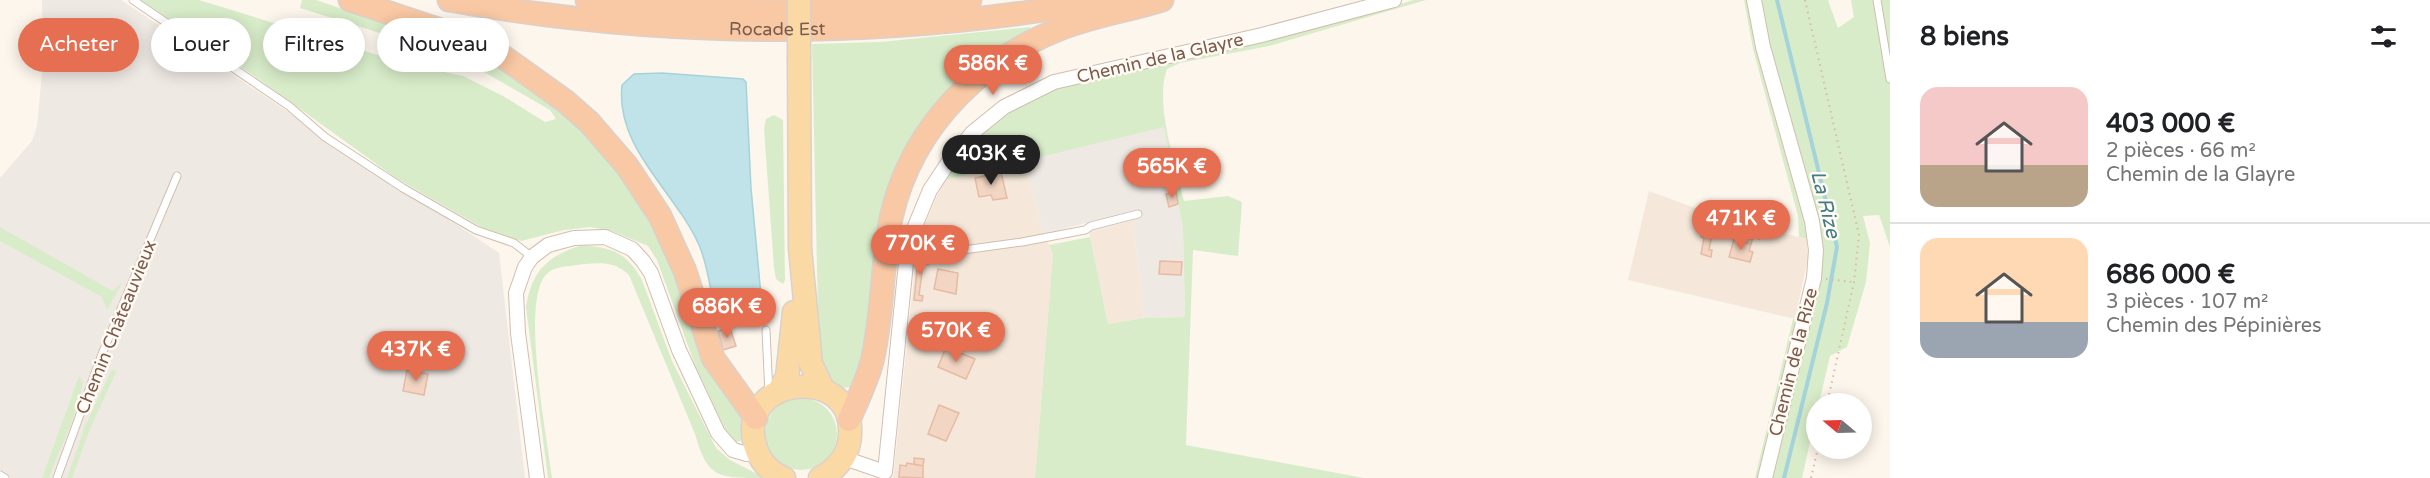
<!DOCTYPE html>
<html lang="fr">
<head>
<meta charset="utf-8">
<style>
  :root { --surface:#fff; --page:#f2f2f2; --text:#202124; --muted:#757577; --line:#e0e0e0; --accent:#e76f51 }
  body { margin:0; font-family:"Varela Round",sans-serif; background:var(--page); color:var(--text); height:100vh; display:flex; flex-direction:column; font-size:22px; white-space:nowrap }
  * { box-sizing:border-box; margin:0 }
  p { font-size:20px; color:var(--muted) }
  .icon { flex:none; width:33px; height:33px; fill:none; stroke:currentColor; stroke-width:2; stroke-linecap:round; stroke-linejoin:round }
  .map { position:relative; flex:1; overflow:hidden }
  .drawer { display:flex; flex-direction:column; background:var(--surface); width:540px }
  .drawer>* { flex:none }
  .guide { position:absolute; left:18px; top:18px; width:570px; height:54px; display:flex; gap:12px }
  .needle { width:39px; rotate:289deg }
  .tools { position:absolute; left:1806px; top:393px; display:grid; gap:12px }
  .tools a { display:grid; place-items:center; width:66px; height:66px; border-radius:50%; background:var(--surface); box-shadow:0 3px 15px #0003; font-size:30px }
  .price { position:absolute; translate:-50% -51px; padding:0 14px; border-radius:21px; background:var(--accent); color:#fff; font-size:20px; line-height:39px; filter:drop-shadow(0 2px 3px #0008) }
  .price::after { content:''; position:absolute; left:50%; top:36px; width:18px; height:14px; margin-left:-9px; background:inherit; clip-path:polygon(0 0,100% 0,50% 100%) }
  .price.on { background:#222; color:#fff }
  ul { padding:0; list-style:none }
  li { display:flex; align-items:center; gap:18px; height:150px; padding:0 30px }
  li+li { border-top:2px solid var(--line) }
  li span { display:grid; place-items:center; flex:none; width:168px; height:120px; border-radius:18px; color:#555 }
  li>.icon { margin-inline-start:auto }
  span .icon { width:72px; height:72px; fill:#fffc; stroke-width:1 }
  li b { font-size:26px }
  h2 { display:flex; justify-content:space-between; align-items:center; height:72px; padding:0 30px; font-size:26px }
  .tag { padding:0 21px; border-radius:27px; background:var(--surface); box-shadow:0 3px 15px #0003; font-size:21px; line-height:54px }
  .tag.on { background:var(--accent); color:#fff }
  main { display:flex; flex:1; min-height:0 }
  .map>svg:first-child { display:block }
  .residential { fill:#f5e8da }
  .industrial { fill:#efe9e4 }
  .green { fill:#d8ecc9 }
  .water { fill:#bfe3e8; stroke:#a5d3da; stroke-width:1.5 }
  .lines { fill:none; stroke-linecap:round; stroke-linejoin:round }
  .stream { stroke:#a5d3da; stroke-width:4 }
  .building { fill:#f3d5c3; stroke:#e6bba3; stroke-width:1.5 }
  .service-casing { stroke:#d1beb0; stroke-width:9 }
  .minor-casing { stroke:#d1beb0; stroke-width:16 }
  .primary-casing { stroke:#dad1cd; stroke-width:25 }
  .trunk-casing { stroke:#dad1cd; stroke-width:25 }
  .path { stroke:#d9b8a5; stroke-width:2; stroke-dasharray:1.5 4.5; stroke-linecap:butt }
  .service { stroke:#fff; stroke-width:7 }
  .minor { stroke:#fff; stroke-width:14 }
  .primary { stroke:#fbd9a5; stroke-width:22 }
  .trunk { stroke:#f9c8a4; stroke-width:22 }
  .primary-bridge-casing { stroke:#dad1cd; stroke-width:25; stroke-linecap:butt }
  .primary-bridge { stroke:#fbd9a5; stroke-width:22 }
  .labels { text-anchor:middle; stroke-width:5; stroke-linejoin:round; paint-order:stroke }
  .street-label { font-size:18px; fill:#7a5c4d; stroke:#fffaf3 }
  .water-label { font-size:20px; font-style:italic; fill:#437c86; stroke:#fffaf3 }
</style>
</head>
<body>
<main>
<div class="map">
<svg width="1890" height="478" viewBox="0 0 1890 478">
  <rect width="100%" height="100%" fill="#fdf6ec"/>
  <path class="residential" d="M 1024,160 L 1044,234 L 1053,253 L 1035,478 L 893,478 L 915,265 L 923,229 L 936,198 L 945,180 Z
    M 1649,191 L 1725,219 L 1807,239 L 1808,258 L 1795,319 L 1628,280 Z
    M 1133,220 L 1144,318 L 1108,324 L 1089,233 Z"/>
  <path class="industrial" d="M 42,0 L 121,0 L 499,253 L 525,478 L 0,478 L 0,178 L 32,141 L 37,126 L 43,63 Z
    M 1164,126 L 1183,228 L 1185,317 L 1144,318 L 1133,220 L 1089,233 L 1086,223 L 1044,234 L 1024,160 Z"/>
  <path class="green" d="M 141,0 L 199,0 L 407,64 L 463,76 L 503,96 L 545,122 L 556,119 L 550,110 L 486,73 L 431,49 L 300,8 L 302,0 L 316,0 L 473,53 L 507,71 L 554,103 L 609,157 L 644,207 L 745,418 L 745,439 L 737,442 L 729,437 L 695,365 L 657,260 L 648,246 L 612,231 L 590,227 L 564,230 L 521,241 L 481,227 L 396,178 L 264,83 Z
    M 1414,0 L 1426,0 L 1269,46 L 1180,63 L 1167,69 C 1154,103 1176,166 1184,201 L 1228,196 L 1242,202 L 1238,256 L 1193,250 L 1186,445 L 1364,478 L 1035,478 L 1053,253 L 1049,245 L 1090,237 L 1108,324 L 1144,318 L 1185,317 L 1183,228 L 1164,127 L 945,180 C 980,122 1021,99 1084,80 L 1372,12 Z
    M 1744,0 L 1748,0 L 1809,239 L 1799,237 L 1798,216 L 1753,49 Z
    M 1761,0 L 1828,0 L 1838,28 L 1854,17 L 1851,0 L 1890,0 L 1890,247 L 1879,215 L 1863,216 L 1870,243 L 1866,282 L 1847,347 L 1830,356 L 1819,403 L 1816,404 L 1816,415 L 1802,478 L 1771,478 L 1812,315 L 1823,252 L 1806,175 L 1769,46 Z
    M 1030,27 L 1031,33 L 930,113 L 853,387 L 840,388 L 830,380 L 819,359 L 812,44 L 880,42 Z
    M 774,115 L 783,120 L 785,280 L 783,284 L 776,279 L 774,268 L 764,129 L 766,119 Z
    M 0,227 L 113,291 L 123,281 L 107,310 L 102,297 L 0,241 Z
    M 582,245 C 613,248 626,252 642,280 L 672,361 L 716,448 L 730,460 L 765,478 C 716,478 708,478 695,434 L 629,275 C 614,260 596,263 577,265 C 565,267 552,266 544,277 C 522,309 547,437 552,478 L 548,478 L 526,307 C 532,270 548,256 582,245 Z
    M 1793,319 L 1795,319 L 1797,327 L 1760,478 L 1755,478 Z
    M 114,370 L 116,372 L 90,429 L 72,478 L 67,478 L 85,426 L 111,371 Z
    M 79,376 L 83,382 C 78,415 60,447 49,478 L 42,478 Z
    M765 434a36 36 0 1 1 72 0a36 36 0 1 1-72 0Z"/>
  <path class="water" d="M 662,73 L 743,79 L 746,82 L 751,188 L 763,317 L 750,319 L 746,308 L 726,309 L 714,303 C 709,284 707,263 699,245 C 675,191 615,148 622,85 L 634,74 Z"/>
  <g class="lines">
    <path class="stream" d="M 1777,0 L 1837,247 L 1827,303 L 1784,478"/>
  </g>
  <path class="building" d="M 1001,172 L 1007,198 L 993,200 L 991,195 L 979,197 L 975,178 Z
    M 1176,192 L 1178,204 L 1169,207 L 1166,194 Z
    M 1706,217 L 1716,220 L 1714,229 L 1703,226 Z
    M 1739,223 L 1761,229 L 1759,239 L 1753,237 L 1751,244 L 1735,240 Z
    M 1702,233 L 1712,235 L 1709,250 L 1712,250 L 1711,257 L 1701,254 L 1704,238 L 1701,237 Z
    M 1734,239 L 1751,244 L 1749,251 L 1753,252 L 1750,262 L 1729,257 Z
    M 930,256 L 932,263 L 923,265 L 919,295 L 923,296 L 922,301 L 914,300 L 918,259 Z
    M 1160,261 L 1182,262 L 1181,275 L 1159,274 Z
    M 938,269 L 958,273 L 956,294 L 934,289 Z
    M 730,328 L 736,346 L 723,350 L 718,331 Z
    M 946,347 L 975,359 L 966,379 L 938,367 Z
    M 407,370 L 428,374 L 424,395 L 403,391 Z
    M 939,405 L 959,413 L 946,441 L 928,434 Z
    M 914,458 L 924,459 L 923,466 L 914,464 Z
    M 907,463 L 923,466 L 923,478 L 899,477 L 900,465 L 906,466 Z"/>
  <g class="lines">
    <defs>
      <path id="service" d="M 133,0 L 289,106 L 325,137 L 403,188 L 476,230 L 514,243 L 532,257
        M 1877,0 L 1890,79
        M 905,258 L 1022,242 L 1085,230 L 1091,226 L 1138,214
        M 766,330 L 769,395
        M 0,475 L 5,478
        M 57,478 L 102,354 L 177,176"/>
      <path id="minor" d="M 1754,0 L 1763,47 L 1812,221 L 1816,250 L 1814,278 L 1765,478
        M 844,458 L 885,472 L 908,243 L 930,190 L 952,157 L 972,133 L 1004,107 L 1054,82 L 1262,35 L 1394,0
        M 537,478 L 518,333 L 516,293 L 525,267 L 532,257 L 548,245 L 574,238 L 605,237 L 632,249 L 643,261 L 651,273 L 679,350 L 718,433 L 733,450 L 747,454 L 757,451"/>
      <path id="primary" d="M 799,60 L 800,248 L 811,364 L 823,389
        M 779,390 L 787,377 L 794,312
        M 784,478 C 769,472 759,460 755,445 C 736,375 855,363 850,435 C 849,455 837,469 820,478"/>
      <g id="trunk">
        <path d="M 350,0 L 462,37 L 505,58 L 565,101 L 589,122 L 627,166 L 660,216 L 685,271 L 713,358 L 756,418"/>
        <path id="s1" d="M 449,0 C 667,39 889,39 1106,0"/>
        <path d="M 587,0 C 713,15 844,15 970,0"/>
        <path d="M 849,420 C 857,400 869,378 873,357 C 882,316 882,275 888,234 C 903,139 969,66 1057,30 C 1091,16 1127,11 1162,0"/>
      </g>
    </defs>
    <use href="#service" class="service-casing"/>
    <use href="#minor" class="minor-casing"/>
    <use href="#primary" class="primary-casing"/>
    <use href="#trunk" class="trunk-casing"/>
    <path class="path" d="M 1805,0 L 1859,235 L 1854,282 L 1827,404
      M 1826,279 L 1853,282
      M 1811,478 L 1818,448"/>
    <use href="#service" class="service"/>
    <use href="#minor" class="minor"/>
    <use href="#primary" class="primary"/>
    <use href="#trunk" class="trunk"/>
    <defs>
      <path id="primary-bridge" d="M 799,0 L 799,60"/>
    </defs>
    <use href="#primary-bridge" class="primary-bridge-casing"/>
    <use href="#primary-bridge" class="primary-bridge"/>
  </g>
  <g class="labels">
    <g class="street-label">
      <text dy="6" stroke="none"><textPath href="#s1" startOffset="330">Rocade Est</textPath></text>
      <text transform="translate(1160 58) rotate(-13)" y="6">Chemin de la Glayre</text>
      <text transform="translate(116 327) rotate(-68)" y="6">Chemin Châteauvieux</text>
      <text transform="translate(1793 362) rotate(-76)" y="6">Chemin de la Rize</text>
    </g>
    <g class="water-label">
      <text transform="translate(1826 204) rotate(76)" y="7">La Rize</text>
    </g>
  </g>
</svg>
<div class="tools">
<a><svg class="needle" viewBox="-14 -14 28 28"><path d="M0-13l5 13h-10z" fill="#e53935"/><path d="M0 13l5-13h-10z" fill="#757577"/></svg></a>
</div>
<b class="price" style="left:993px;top:96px">586K €</b>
<b class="price on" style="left:991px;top:186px">403K €</b>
<b class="price" style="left:1172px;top:199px">565K €</b>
<b class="price" style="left:1741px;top:251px">471K €</b>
<b class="price" style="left:920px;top:276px">770K €</b>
<b class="price" style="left:727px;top:339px">686K €</b>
<b class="price" style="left:956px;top:363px">570K €</b>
<b class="price" style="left:416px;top:382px">437K €</b>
<div class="guide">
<a class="tag on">Acheter</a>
<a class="tag">Louer</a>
<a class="tag">Filtres</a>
<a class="tag">Nouveau</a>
</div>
</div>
<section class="drawer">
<h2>8 biens<svg class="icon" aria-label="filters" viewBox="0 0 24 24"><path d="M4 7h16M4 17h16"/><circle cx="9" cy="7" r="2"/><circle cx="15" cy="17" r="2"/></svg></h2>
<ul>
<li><span style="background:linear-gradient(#f6c9c9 65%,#b9a48a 0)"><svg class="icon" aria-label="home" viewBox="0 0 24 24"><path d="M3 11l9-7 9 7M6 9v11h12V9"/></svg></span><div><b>403 000 €</b><p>2 pièces · 66 m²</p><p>Chemin de la Glayre</p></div></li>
<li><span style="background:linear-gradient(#ffd9b3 70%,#9aa5b1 0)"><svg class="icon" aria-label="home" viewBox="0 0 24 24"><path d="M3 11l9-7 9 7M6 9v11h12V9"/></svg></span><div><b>686 000 €</b><p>3 pièces · 107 m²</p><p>Chemin des Pépinières</p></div></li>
</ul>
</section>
</main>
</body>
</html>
